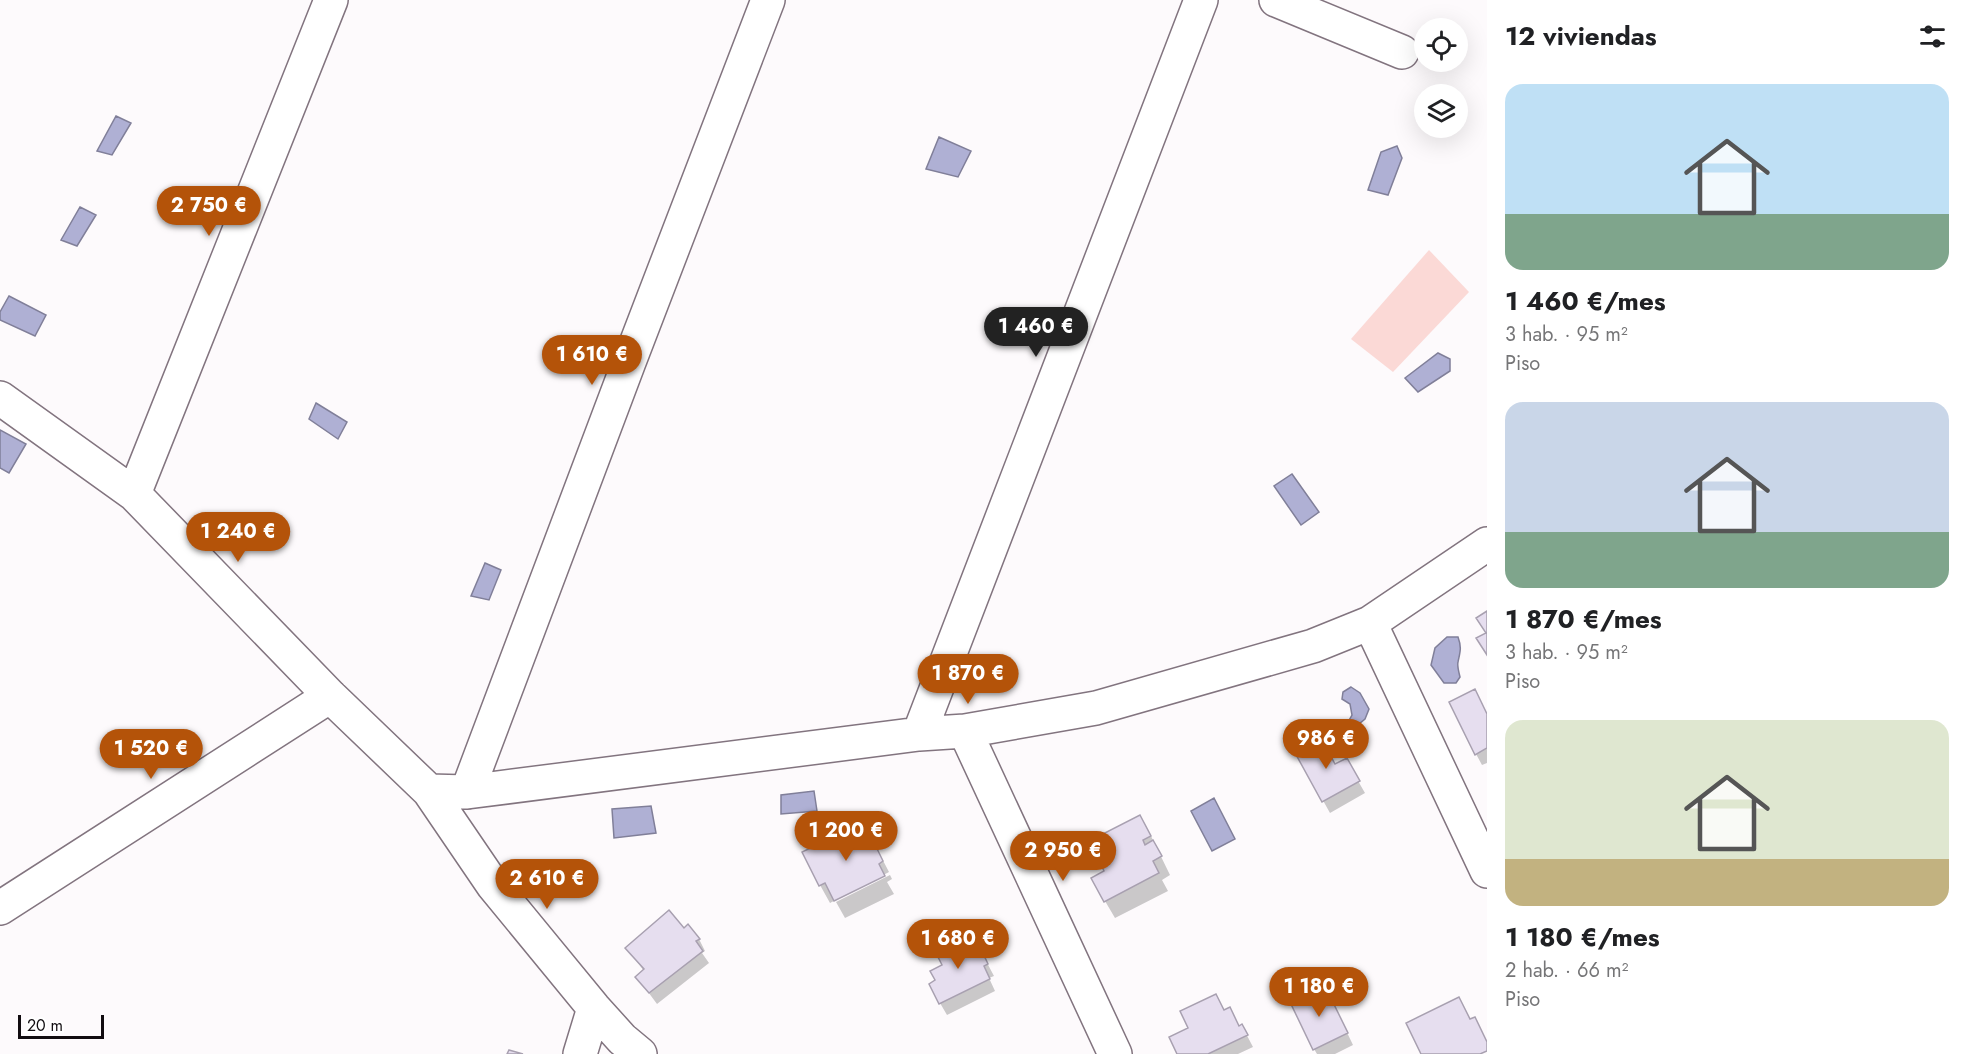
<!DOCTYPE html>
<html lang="es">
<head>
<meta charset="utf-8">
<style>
  :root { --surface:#fff; --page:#f6f6f6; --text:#202124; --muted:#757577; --accent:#b45309 }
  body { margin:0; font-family:Jost,sans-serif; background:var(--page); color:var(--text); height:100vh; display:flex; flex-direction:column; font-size:22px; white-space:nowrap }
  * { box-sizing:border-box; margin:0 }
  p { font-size:20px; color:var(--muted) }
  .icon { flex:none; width:33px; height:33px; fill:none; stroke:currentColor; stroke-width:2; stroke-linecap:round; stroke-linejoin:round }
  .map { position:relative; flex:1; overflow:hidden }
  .drawer { display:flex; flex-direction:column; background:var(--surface); width:480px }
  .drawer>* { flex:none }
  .buttons { position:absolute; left:1414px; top:18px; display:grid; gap:12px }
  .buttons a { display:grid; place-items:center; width:54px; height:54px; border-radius:50%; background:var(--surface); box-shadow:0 6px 24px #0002; font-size:30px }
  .scale { position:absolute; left:18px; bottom:15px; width:86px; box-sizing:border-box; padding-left:6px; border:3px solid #110c10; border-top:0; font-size:16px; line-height:21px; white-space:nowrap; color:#110c10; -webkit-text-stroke:4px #fff; paint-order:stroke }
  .price { position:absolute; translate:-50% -51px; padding:0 14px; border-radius:21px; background:var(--accent); color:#fff; font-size:20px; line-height:39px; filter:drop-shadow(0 2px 3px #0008) }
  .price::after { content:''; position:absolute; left:50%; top:36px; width:18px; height:14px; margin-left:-9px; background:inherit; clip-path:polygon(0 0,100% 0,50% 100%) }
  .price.active { background:#222; color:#fff }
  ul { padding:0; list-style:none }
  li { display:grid; align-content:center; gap:12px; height:318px; padding:0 18px }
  li span { display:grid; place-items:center; height:186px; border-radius:18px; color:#555 }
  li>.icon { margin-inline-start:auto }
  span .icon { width:108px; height:108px; fill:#fffc; stroke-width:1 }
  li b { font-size:26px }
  h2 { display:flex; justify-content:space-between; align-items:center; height:72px; padding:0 18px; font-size:26px }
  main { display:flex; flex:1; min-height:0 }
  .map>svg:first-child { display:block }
  .green { fill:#fbd9d6 }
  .water { fill:#afb0d4; stroke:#807f99; stroke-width:1.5 }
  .shadow { fill:#0003 }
  .building { fill:#e6deef; stroke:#a8a0b0; stroke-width:1.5 }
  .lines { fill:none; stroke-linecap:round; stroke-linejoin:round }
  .minor-casing { stroke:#82747f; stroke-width:36 }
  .minor { stroke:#fff; stroke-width:33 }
</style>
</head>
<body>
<main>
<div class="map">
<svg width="1487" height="1054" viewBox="0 0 1487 1054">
  <rect width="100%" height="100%" fill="#fdfafc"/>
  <path class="green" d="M 1429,250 L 1469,292 L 1393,372 L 1351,339 Z"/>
  <path class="water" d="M 116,116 L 131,123 L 112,155 L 97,151 Z
    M 939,137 L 971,151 L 958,177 L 926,169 Z
    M 1397,146 L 1402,158 L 1388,195 L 1368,190 L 1381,152 Z
    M 80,207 L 96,215 L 77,246 L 61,240 Z
    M 9,296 L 46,315 L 35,336 L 0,320 L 0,312 Z
    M 1438,353 L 1450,359 L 1450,371 L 1418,392 L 1405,378 Z
    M 316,403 L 347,422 L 338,439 L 309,419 Z
    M 0,430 L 26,444 L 9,473 L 0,468 Z
    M 1292,474 L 1319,512 L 1301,525 L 1274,486 Z
    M 485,563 L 501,570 L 489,600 L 471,596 Z
    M 1447,637 L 1458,637 C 1462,648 1460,652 1458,662 C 1457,666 1459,673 1460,677 L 1456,683 L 1444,683 L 1431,665 L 1435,648 Z
    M 1351,687 L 1360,693 L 1369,709 L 1365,719 L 1354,728 L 1348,722 L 1352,715 L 1350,704 L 1342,699 L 1343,692 Z
    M 814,791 L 817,811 L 781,814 L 781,795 Z
    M 1214,798 L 1235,839 L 1212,851 L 1191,811 Z
    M 651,806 L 656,833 L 614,838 L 612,809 Z"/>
  <path class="shadow" d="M 1487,715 L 1487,763 L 1482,765 L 1476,754 Z
    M 1296,752 L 1335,766 L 1346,760 L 1365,793 L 1330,813 Z
    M 864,824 L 889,872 L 830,903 L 820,885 Z
    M 1150,834 L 1170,875 L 1162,880 L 1168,891 L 1115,918 L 1105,901 L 1106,872 L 1091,842 Z
    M 890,875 L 892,879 L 887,882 L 894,894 L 845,918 L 836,902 Z
    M 684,931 L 699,939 L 705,951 L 702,953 L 709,963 L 657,1004 L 637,977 L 644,971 L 627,948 Z
    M 986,961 L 994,976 L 989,978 L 995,991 L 947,1015 L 940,1003 Z
    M 1331,999 L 1353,1045 L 1335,1054 L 1317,1054 L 1314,1049 Z
    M 1224,1011 L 1239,1027 L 1242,1026 L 1253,1047 L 1238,1054 L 1179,1054 Z"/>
  <path class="building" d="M 1487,611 L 1487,655 L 1476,638 L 1486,633 L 1476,618 Z
    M 1475,689 L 1487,714 L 1487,748 L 1475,755 L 1449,702 Z
    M 1320,736 L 1335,764 L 1347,758 L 1360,781 L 1322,802 L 1294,751 Z
    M 1140,815 L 1151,836 L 1143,840 L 1145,845 L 1153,840 L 1162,856 L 1153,861 L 1159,873 L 1104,902 L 1091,878 L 1104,871 L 1089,841 Z
    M 864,822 L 883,861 L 879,864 L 885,876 L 834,901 L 825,883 L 819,886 L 802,852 Z
    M 669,910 L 684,928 L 688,924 L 700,939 L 696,941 L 703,951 L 649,993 L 635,977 L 644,969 L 625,948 Z
    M 969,935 L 976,949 L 980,947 L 988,964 L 984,966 L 990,979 L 939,1004 L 929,984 L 935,980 L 930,971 L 942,965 L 935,951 Z
    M 1325,986 L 1348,1033 L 1313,1050 L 1290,1002 Z
    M 1216,994 L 1224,1010 L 1230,1007 L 1239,1026 L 1242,1024 L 1248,1035 L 1208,1054 L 1177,1054 L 1169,1037 L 1188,1028 L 1180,1011 Z
    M 1459,997 L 1470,1019 L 1475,1017 L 1487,1042 L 1487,1051 L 1480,1054 L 1421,1054 L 1406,1023 Z
    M 509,1050 L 523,1054 L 507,1054 Z"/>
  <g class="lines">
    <defs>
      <path id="minor" d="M 1276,0 L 1402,52
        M 0,398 L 134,494 L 330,696 L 429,791 L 493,885 L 594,1008 L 622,1039 L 640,1054
        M 134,494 L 331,0
        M 1370,623 L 1487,871
        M 965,731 L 1115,1054
        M 919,734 L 1201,0
        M 429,791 L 467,792 L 919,734 L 965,731 L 1096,708 L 1313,646 L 1370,623 L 1487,544
        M 467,792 L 629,362 L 768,0
        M 0,908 L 330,696
        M 580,1054 L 594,1008"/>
    </defs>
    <use href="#minor" class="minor-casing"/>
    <use href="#minor" class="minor"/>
  </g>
</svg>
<div class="buttons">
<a><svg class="icon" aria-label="locate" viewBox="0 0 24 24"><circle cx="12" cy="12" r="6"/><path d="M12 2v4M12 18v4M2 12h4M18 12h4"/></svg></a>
<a><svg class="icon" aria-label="layers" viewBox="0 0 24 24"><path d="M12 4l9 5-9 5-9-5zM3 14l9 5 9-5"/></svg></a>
</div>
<div class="scale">20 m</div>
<b class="price" style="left:209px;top:237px">2 750 €</b>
<b class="price active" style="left:1036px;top:358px">1 460 €</b>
<b class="price" style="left:592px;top:386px">1 610 €</b>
<b class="price" style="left:238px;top:563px">1 240 €</b>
<b class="price" style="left:968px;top:705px">1 870 €</b>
<b class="price" style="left:1326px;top:770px">986 €</b>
<b class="price" style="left:151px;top:780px">1 520 €</b>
<b class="price" style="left:846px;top:862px">1 200 €</b>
<b class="price" style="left:1063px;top:882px">2 950 €</b>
<b class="price" style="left:547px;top:910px">2 610 €</b>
<b class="price" style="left:958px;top:970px">1 680 €</b>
<b class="price" style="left:1319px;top:1018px">1 180 €</b>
</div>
<section class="drawer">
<h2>12 viviendas<svg class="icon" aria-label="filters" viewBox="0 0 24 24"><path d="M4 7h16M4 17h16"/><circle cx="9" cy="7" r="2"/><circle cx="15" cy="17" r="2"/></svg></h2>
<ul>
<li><span style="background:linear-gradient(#bfe0f5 70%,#7fa58c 0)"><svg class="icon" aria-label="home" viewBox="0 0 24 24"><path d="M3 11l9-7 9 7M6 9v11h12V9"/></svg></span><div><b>1 460 €/mes</b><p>3 hab. · 95 m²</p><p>Piso</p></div></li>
<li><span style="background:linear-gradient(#c9d6e8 70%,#7fa58c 0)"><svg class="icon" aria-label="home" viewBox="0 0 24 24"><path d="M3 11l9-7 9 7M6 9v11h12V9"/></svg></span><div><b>1 870 €/mes</b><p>3 hab. · 95 m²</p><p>Piso</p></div></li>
<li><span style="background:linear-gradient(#dfe7d0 75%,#c2b280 0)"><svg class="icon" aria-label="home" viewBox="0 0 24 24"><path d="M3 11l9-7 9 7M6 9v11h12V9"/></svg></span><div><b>1 180 €/mes</b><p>2 hab. · 66 m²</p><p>Piso</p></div></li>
</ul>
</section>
</main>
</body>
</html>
